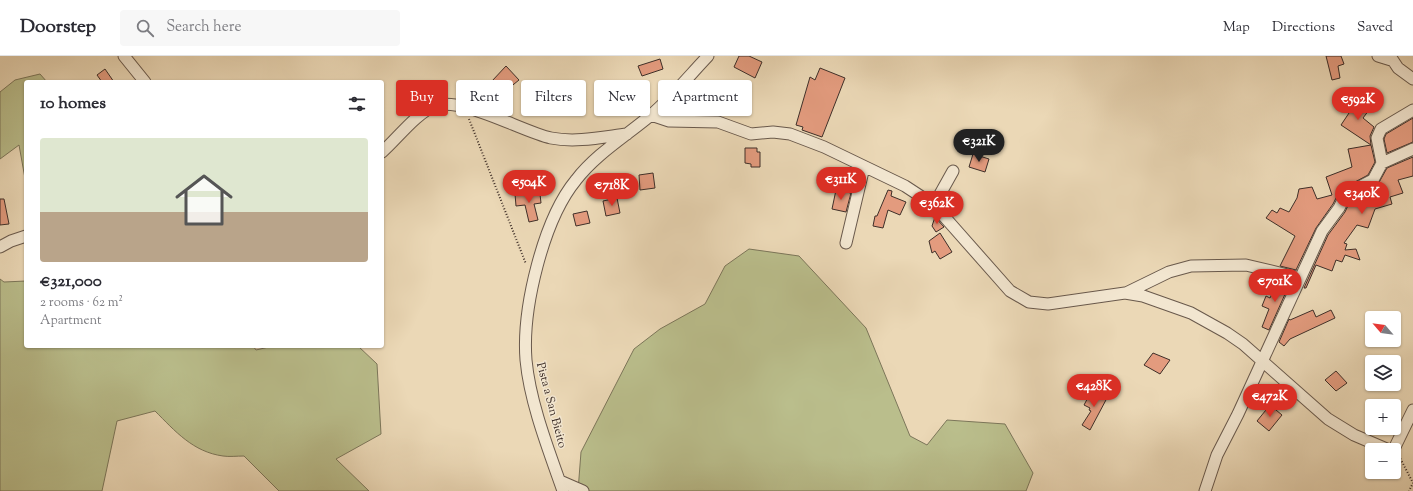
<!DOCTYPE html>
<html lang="en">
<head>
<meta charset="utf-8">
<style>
  :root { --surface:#fff; --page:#f7f7f7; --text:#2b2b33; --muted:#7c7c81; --line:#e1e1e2; --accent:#d93025 }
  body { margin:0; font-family:"Sorts Mill Goudy",serif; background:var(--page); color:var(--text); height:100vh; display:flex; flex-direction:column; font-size:15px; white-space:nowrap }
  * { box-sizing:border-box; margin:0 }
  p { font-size:13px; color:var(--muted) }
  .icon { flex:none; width:22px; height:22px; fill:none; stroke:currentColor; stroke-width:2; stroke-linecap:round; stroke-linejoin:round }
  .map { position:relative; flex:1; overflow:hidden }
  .side { position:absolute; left:24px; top:24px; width:360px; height:268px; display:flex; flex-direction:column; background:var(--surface); border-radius:4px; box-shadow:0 1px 3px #0004 }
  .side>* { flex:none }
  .hud { position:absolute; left:396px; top:24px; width:380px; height:36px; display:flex; gap:8px }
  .needle { width:26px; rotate:298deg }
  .controls { position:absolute; left:1365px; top:255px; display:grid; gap:8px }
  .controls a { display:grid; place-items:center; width:36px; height:36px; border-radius:4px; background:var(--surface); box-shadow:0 1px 3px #0004; font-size:20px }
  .price { position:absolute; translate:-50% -34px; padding:0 9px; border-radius:14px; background:var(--accent); color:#fff; font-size:13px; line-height:26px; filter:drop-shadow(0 1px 2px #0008) }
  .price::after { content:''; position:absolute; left:50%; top:24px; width:12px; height:9px; margin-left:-6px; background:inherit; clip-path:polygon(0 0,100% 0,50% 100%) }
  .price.on { background:#222; color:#fff }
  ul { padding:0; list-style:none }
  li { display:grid; align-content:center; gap:8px; height:212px; padding:0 16px }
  li span { display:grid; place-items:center; height:124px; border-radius:4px; color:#555 }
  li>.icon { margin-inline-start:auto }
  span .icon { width:72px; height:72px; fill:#fffc; stroke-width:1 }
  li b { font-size:17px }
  h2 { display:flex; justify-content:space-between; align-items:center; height:48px; padding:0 16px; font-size:17px }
  .tag { padding:0 14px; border-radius:4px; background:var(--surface); box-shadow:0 1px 3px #0004; font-size:14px; line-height:36px }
  .tag.on { background:var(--accent); color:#fff }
  header { display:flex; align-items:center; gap:24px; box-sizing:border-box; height:56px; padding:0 20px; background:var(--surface); border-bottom:1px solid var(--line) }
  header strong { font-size:19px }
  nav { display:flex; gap:22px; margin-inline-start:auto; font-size:14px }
  .search { width:280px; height:36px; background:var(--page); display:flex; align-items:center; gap:10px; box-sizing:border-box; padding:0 14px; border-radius:4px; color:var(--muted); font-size:15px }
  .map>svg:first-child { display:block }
  .green { fill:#babe8c; stroke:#7c765a }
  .building { fill:#e39b7e; stroke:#3e2f29 }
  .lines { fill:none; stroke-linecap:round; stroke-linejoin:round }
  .minor-casing { stroke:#69594c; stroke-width:13 }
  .path { stroke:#3e2f29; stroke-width:2; stroke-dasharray:1 2; stroke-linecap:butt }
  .minor { stroke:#f2e6d0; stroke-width:11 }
  .labels { text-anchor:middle; stroke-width:3; stroke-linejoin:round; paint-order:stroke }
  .street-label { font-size:12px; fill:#3e2f29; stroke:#f2e6d0 }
</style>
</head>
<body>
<header>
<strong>Doorstep</strong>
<div class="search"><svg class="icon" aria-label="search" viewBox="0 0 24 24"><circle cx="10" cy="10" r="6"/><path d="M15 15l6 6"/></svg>Search here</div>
<nav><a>Map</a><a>Directions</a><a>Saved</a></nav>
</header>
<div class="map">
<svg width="1413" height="435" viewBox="0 0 1413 435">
  <rect width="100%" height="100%" fill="#ebd8b6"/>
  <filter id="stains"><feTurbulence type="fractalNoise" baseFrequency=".005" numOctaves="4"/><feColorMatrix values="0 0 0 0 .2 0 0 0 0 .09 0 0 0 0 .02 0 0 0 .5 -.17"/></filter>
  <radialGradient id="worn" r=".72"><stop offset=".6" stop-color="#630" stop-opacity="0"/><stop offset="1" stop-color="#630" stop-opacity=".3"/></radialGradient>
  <path class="green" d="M 40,18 L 47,26 L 26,26 L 26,128 L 19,89 L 0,103 L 0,36 L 15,24 Z
    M 749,193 L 799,200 L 866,272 L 910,380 L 927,389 L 947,364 L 1005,368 L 1033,417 L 1026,435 L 578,435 L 581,396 L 634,293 L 660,273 L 705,248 L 725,210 Z
    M 0,223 L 4,226 L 26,225 L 26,290 L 253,290 L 256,294 L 273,290 L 358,290 L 377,308 L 381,378 L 336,403 L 369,435 L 279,435 L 244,400 C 237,400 229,401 223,400 C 193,396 175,375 155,355 L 117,365 L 102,435 L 0,435 Z"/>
  <path class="building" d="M 739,0 L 749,0 L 762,6 L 755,22 L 734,11 Z
    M 1326,0 L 1341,0 L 1344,8 L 1338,10 L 1340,22 L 1332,24 Z
    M 660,3 L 663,13 L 642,20 L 638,10 Z
    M 506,10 L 519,24 L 503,37 L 492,25 Z
    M 820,12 L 845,22 L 822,81 L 802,74 L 803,71 L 796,69 L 810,21 L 815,24 Z
    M 105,13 L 114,26 L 102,26 L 97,19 Z
    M 728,28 L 740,34 L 730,56 L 714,48 L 722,30 L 726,32 Z
    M 626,31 L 631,47 L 615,52 L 610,36 Z
    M 1353,42 L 1369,54 L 1363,62 L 1374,71 L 1370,80 L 1371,89 L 1341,69 L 1349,57 L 1345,53 Z
    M 1413,62 L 1413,86 L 1387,97 L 1384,83 L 1386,78 Z
    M 1371,89 L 1375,106 L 1368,119 L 1340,134 L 1333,148 L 1316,172 L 1296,214 L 1280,210 L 1295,180 L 1266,162 L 1272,154 L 1277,157 L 1280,152 L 1289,156 L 1297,142 L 1299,133 L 1312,131 L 1317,143 L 1332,139 L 1326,121 L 1352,111 L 1348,93 Z
    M 745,92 L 757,92 L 757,96 L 760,96 L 760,111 L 751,111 L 751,108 L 745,107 Z
    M 973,98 L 989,103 L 985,116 L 969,111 Z
    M 1413,101 L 1413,120 L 1398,124 L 1403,137 L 1390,141 L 1392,148 L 1375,153 L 1368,172 L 1357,169 L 1344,187 L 1347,188 L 1345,194 L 1356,193 L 1360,204 L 1345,199 L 1342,206 L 1336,204 L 1332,215 L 1316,209 L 1306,232 L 1304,232 L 1328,179 L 1345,156 L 1351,143 L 1377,130 L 1387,112 Z
    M 653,117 L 655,132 L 640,134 L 639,119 Z
    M 836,134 L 851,137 L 846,156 L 832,153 Z
    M 888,134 L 892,135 L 891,140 L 906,146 L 900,159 L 888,154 L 883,172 L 873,170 L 875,160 L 877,160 Z
    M 535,136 L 535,138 L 540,138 L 541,147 L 534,148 L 538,164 L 529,166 L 525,149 L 516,150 L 515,138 Z
    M 617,142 L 620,157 L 606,160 L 603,145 Z
    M 0,143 L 4,143 L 9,168 L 0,169 Z
    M 587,155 L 590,167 L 576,170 L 573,158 Z
    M 935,161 L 944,171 L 936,176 L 932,170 Z
    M 940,177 L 952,196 L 940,203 L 935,195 L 932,197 L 929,185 Z
    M 1279,224 L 1290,227 L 1269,274 L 1262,271 L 1269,253 L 1262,250 L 1266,240 L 1270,242 Z
    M 1313,254 L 1316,261 L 1331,254 L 1335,262 L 1290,283 L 1284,290 L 1279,286 L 1289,263 L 1290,264 Z
    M 1153,297 L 1170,304 L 1160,318 L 1144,309 Z
    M 1336,315 L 1347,327 L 1336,335 L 1325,324 Z
    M 1092,334 L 1107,342 L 1090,374 L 1082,369 L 1091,355 L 1089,354 L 1090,352 L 1084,349 Z
    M 1270,349 L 1282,359 L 1269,375 L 1257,365 Z"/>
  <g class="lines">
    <defs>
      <path id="minor" d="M 124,0 L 145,26
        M 1378,0 L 1391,4
        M 1390,0 L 1398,12 L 1413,23
        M 651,59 L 669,65 L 718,66 L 751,78 L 773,76 L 790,78 L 824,91 L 905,130 L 934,149 L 1010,235 L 1029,246 L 1048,248 L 1125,237 L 1143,240 L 1191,257 L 1227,277 L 1243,288 L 1328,363 L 1354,379 L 1389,394
        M 382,96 C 397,83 416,57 435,50 C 461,40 523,76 551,82 C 576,87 603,81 627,78
        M 1382,107 L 1413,93
        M 934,149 L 953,115
        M 846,187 L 864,111
        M 0,191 L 11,185 L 26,180
        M 1126,237 L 1169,216 L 1191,210 L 1246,209 L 1300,222
        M 1391,394 L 1394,393 L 1413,354
        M 560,425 L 583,435
        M 563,435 C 549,395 530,347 526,304 C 522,253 543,164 576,124 C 596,98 626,80 651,59 C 672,41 689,20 708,0
        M 1205,435 L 1217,399 L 1238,358 L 1322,175 L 1339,152 L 1346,138 L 1373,124 L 1382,107 L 1377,82 L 1381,73 L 1413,54"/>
    </defs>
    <use href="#minor" class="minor-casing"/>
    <path class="path" d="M 469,63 L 526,208
      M 1399,400 L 1413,427 L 1409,435"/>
    <use href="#minor" class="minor"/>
  </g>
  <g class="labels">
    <g class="street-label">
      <text transform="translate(552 349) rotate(75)" y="4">Pista a San Bieito</text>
    </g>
  </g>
  <rect width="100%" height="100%" filter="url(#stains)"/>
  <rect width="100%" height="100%" fill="url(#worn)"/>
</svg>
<div class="controls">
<a><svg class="needle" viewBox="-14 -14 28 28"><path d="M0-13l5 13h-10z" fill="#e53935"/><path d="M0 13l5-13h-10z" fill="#7c7c81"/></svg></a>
<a><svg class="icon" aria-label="layers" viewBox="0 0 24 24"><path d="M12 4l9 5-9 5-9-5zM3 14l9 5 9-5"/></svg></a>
<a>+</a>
<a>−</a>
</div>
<b class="price" style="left:1358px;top:65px">€592K</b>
<b class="price on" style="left:979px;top:107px">€321K</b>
<b class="price" style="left:841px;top:145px">€311K</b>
<b class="price" style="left:529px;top:148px">€504K</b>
<b class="price" style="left:612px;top:151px">€718K</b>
<b class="price" style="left:1362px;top:159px">€340K</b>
<b class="price" style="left:937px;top:169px">€362K</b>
<b class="price" style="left:1275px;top:247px">€701K</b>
<b class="price" style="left:1094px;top:352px">€428K</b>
<b class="price" style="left:1270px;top:362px">€472K</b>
<div class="hud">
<a class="tag on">Buy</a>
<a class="tag">Rent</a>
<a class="tag">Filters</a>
<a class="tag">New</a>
<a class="tag">Apartment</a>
</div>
<section class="side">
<h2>10 homes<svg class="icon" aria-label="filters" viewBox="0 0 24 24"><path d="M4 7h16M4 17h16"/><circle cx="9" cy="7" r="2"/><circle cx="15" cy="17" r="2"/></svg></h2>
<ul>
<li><span style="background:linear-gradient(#dfe7d0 60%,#b9a48a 0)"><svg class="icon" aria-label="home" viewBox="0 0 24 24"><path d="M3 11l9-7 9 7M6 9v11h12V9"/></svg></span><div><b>€321,000</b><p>2 rooms · 62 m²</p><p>Apartment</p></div></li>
</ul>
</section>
</div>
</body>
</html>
